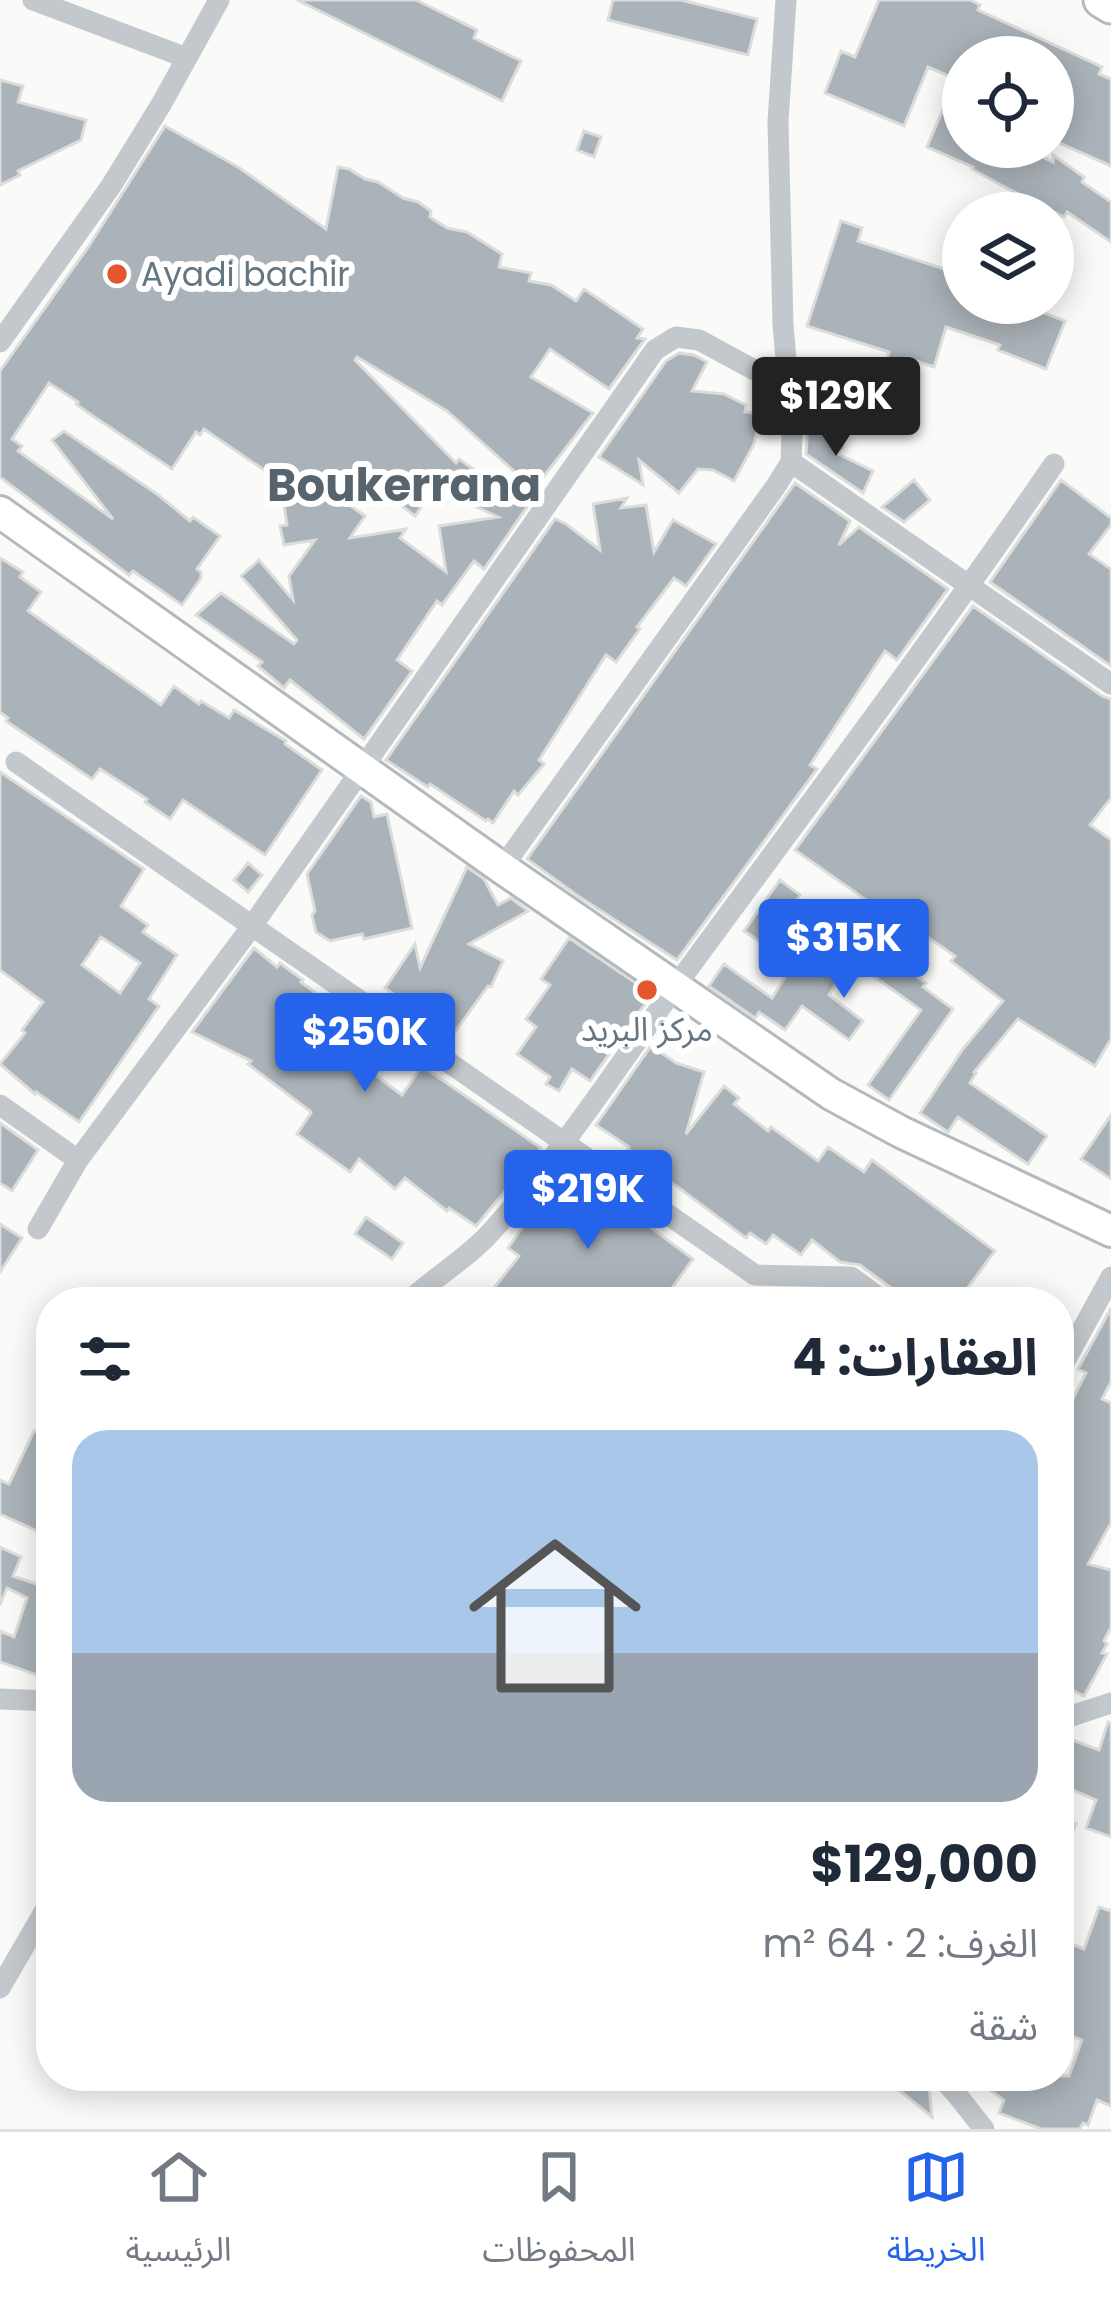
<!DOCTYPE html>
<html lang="ar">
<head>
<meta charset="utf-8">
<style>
  :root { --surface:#fff; --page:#f2f2f3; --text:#1f2937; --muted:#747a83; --line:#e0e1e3; --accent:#2563eb }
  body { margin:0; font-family:Poppins,"Noto Sans Arabic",sans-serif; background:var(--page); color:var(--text); direction:rtl; height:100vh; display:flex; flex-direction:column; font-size:45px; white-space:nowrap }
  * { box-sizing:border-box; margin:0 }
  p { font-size:39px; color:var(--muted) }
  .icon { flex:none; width:66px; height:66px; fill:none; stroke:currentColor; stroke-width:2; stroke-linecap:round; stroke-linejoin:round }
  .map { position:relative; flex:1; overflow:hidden; direction:ltr }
  .drawer { position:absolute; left:36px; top:1287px; width:1038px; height:804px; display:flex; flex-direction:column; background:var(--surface); border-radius:48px; box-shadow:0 6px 30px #0003; direction:rtl }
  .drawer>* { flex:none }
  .tools { position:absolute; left:942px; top:36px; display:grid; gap:24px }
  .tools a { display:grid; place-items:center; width:132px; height:132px; border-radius:50%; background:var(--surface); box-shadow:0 6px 30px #0003; font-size:60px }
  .price { position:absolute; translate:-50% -102px; padding:0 27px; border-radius:12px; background:var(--accent); color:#fff; font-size:39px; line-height:78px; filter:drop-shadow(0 3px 6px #0008) }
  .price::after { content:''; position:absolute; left:50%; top:72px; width:36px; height:27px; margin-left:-18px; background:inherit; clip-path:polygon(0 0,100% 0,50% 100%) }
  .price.selected { background:#222; color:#fff }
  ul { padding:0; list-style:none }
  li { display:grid; align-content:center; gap:24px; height:636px; padding:0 36px }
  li+li { border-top:3px solid var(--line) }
  li span { display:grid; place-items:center; height:372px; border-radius:36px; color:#555 }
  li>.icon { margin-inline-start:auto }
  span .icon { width:216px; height:216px; fill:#fffc; stroke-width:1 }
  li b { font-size:51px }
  h2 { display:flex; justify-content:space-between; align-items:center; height:144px; padding:0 36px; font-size:51px }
  .tab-bar { display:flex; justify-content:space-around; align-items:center; height:168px; border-top:3px solid var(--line); background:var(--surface); font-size:33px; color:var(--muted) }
  .tab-bar a { display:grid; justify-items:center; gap:6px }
  .tab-bar .selected { color:var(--accent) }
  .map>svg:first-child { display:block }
  .building { fill:#aab3b9; stroke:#dcdcda; stroke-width:3; fill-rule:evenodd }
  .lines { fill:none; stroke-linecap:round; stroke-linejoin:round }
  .secondary-casing { stroke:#b3babf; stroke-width:36 }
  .primary-casing { stroke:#b5babe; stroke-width:39 }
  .street { stroke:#c3c8cc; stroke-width:21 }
  .secondary { stroke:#fff; stroke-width:30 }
  .primary { stroke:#fff; stroke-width:33 }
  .poi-dot { fill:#e4572e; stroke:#fff; stroke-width:4.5 }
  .labels { text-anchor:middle; stroke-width:12; stroke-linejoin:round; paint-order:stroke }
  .poi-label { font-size:33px; fill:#657683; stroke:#fff; text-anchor:start }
  .district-label { font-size:45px; font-weight:bold; fill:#57646e; stroke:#fff }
</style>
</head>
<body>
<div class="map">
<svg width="1111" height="2129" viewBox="0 0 1111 2129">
  <rect width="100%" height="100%" fill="#fafaf8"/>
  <path class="building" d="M 297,0 L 416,0 L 477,30 L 474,38 L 521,61 L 502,101 Z
    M 613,0 L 681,0 L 757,19 L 748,55 L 608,20 Z
    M 879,0 L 970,0 L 980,5 L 978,10 L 1102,67 L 1099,74 L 1111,79 L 1111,166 L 1053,140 L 1053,57 L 963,57 L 963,82 L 928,67 L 904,126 L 825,93 L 841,51 L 855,57 Z
    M 0,80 L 23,86 L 18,102 L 86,120 L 81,140 L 18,171 L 20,175 L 0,185 Z
    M 944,107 L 963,115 L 963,147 L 1022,147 L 1053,162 L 1053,155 L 1084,177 L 1082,182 L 1111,202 L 1111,242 L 1067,212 L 1064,217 L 999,184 L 972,169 L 973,167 L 927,147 Z
    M 165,126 L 238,167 L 326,229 L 338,167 L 349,169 L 365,179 L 378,182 L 403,198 L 418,202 L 431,211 L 430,217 L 447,228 L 467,232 L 502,254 L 499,267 L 531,273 L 529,281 L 551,285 L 576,301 L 584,289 L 643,329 L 637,338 L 645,339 L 609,389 L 550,349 L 531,377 L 593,413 L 534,489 L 447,411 L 357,357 L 355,360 L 456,463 L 459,459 L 527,507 L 484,569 L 474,561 L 442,605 L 437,601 L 397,660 L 412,671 L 364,739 L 290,680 L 284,688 L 258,666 L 262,662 L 196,615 L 221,593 L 294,644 L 297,640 L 241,576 L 259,560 L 293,600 L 289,576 L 315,540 L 284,545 L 280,526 L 287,525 L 282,493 L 265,481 L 270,474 L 204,429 L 200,435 L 196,432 L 172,469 L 87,412 L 76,404 L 78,402 L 49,383 L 12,439 L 22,446 L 18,451 L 113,519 L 52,440 L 64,431 L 157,494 L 190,521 L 193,517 L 220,536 L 197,569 L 201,572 L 201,578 L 182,605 L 133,571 L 129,575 L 0,477 L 0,371 L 89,246 ZM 354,469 L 415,516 L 435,487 L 498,517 L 439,526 L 446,572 L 400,538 L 406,529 L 350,538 L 365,516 L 335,495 Z
    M 584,131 L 601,137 L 594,157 L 577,150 Z
    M 841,221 L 862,228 L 858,241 L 963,275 L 963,303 L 1020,303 L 1065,321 L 1046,369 L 998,350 L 1000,345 L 946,327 L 934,367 L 907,358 L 903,377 L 884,373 L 889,352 L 807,326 Z
    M 679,353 L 694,355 L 707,362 L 692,391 L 724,394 L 746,405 L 745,412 L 760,414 L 754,444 L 734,481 L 713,470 L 698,469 L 679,493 L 639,460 L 643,485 L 599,457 L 666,361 Z
    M 808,424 L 843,446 L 838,454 L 873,471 L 863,493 L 806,454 Z
    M 914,480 L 930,500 L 904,522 L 882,507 Z
    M 1061,480 L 1111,518 L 1111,525 L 1089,554 L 1111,569 L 1111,666 L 990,582 Z
    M 795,483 L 850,521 L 839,545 L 859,527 L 948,589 L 897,660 L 885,651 L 810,765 L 817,769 L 677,960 L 578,896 L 527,859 Z
    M 627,498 L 621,508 L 646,505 L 654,552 L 673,520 L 716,544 L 686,586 L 674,578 L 637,627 L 640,629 L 616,662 L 606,655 L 539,760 L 544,764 L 518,795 L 514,791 L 493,823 L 488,819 L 486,821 L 430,784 L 428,787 L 386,760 L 555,519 L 566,524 L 600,550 L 593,504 Z
    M 0,558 L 23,572 L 20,577 L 41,592 L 28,611 L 161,705 L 174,686 L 199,704 L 201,701 L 229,718 L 234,710 L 286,741 L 285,744 L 322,770 L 265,855 L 183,800 L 170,819 L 145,802 L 147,799 L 100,769 L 92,779 L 6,721 L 8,718 L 0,712 Z
    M 973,606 L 1102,696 L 1111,699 L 1111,798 L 1090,825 L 1111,840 L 1111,1039 L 1095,1066 L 1018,1019 L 974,1072 L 976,1073 L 970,1083 L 1047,1136 L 1028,1164 L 958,1117 L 948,1132 L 920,1113 L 963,1049 L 1003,1001 L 951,961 L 955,956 L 912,926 L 909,930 L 795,850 Z
    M 0,772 L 144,869 L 121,906 L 148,925 L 143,932 L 177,955 L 149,999 L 159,1006 L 79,1122 L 36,1092 L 35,1094 L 0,1064 L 25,1033 L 22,1030 L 43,1002 L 0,970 ZM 101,937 L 140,963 L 120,993 L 82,965 Z
    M 361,796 L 371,802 L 374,817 L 387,814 L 412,928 L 364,939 L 362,934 L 330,941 L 316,932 L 312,915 L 315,911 L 307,874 Z
    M 248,863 L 262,875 L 248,892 L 234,880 Z
    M 467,867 L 484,879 L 498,905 L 511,898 L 528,911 L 469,944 L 503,961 L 491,987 L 488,986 L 452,1036 L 385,988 L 415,944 L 420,968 Z
    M 780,880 L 800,895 L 765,945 L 744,931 Z
    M 847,927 L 926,983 L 923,987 L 953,1009 L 889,1100 L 868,1085 L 921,1010 L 851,960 L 829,995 L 863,1021 L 849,1040 L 802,1006 L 785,1030 L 759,1012 L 755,1018 L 709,986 L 724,964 L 772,998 L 794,963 L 799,966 L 806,956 L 820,964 Z
    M 569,938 L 652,994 L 590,1081 L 572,1069 L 559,1091 L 546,1084 L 550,1077 L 517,1054 L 536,1027 L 526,1019 L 550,985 L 541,979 Z
    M 254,948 L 277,967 L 280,963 L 303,980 L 301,982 L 355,1023 L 338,1047 L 402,1095 L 422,1066 L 541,1148 L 476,1226 L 449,1208 L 447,1211 L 405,1178 L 395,1189 L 359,1159 L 350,1172 L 297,1134 L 311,1113 L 310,1111 L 248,1064 L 251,1061 L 192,1032 Z
    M 651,1046 L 676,1063 L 704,1072 L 686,1134 L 724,1086 L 739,1098 L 734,1104 L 768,1131 L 771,1127 L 818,1161 L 828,1147 L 864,1172 L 872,1160 L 995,1251 L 957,1302 L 900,1302 L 894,1290 L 860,1265 L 840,1262 L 812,1240 L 801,1255 L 773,1235 L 766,1244 L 750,1233 L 746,1238 L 651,1167 L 646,1174 L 632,1164 L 638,1156 L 628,1149 L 629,1147 L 596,1125 Z
    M 1111,1115 L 1111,1179 L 1081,1159 Z
    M 0,1123 L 38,1150 L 12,1191 L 0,1183 Z
    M 563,1169 L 618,1203 L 693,1259 L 662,1302 L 483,1302 L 519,1256 L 508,1248 L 544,1197 L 542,1195 Z
    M 366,1217 L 403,1243 L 392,1259 L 355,1234 Z
    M 0,1224 L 22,1238 L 0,1272 Z
    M 1111,1308 L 1111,1382 L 1102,1399 L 1111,1403 L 1111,1523 L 1088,1564 L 1111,1570 L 1111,1627 L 1104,1641 L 1107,1644 L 1102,1653 L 1107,1654 L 1084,1696 L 1059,1683 L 1059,1427 L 1086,1373 L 1078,1369 Z
    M 34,1431 L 51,1439 L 51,1501 L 37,1531 L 0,1514 L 0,1480 L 9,1484 Z
    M 0,1547 L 21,1557 L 13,1576 L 51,1589 L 51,1680 L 0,1662 L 0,1631 L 14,1637 L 27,1598 L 7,1588 L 0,1605 Z
    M 1108,1722 L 1111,1723 L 1111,1837 L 1086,1828 L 1096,1800 L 1059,1784 L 1059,1735 L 1099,1750 Z
    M 1059,1816 L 1076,1824 L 1059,1859 Z
    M 1099,1907 L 1111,1911 L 1111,2106 L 1097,2100 L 1088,2125 L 1083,2123 L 1080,2129 L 1041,2129 L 999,2113 L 1004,2100 L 974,2079 L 969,2085 L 960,2076 L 1069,2076 L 1082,2040 L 1059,2031 L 1059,1939 L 1084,1949 Z
    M 910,2076 L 924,2076 L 929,2087 L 932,2117 L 899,2090 Z"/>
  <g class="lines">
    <defs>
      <path id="secondary" d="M 0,512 L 502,868 L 831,1094 L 901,1132 L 1111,1231"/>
      <path id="primary" d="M 1101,0 L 1111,6"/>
    </defs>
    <use href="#secondary" class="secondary-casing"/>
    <use href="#primary" class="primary-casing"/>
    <path class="street" d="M 33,0 L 187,58
      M 0,342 L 111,186 L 162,103 L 219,0
      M 791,462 L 1111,684
      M 16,762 L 755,1275 L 851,1277 L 885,1302
      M 502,868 L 776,486 L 791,462 L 792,433 L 783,324 L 778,122 L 786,0
      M 0,1105 L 78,1160
      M 38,1229 L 78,1160 L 252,926 L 655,350 L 676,337 L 699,340 L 788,388
      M 408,1302 C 434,1277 467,1259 492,1231 C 569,1145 631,1046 700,953 C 819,791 940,630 1054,464
      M 1059,1372 L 1111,1277
      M 0,1699 L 51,1701
      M 1059,1720 L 1111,1703
      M 0,1988 L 51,1900
      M 939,2076 C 957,2092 968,2110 984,2129"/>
    <use href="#secondary" class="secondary"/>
    <use href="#primary" class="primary"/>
  </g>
  <g class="poi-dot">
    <circle cx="117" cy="274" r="12"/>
    <circle cx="647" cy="990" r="12"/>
  </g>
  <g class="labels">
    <g class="poi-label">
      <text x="141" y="286">Ayadi bachir</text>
      <text x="647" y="1041" text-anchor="middle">مركز البريد</text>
    </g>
    <g class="district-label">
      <text x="404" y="501">Boukerrana</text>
    </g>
  </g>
</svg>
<div class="tools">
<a><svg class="icon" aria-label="locate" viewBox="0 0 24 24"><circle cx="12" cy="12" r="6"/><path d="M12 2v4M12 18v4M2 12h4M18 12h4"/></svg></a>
<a><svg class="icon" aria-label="layers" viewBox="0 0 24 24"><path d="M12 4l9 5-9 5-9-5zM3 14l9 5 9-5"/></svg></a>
</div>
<b class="price selected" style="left:836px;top:459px">$129K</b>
<b class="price" style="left:844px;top:1001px">$315K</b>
<b class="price" style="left:365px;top:1095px">$250K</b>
<b class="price" style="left:588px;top:1252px">$219K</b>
<section class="drawer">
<h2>العقارات: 4<svg class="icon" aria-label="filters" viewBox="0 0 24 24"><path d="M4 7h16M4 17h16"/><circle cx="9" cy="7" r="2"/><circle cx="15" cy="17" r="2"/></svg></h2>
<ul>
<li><span style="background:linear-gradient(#a9c7e8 60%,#9aa5b1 0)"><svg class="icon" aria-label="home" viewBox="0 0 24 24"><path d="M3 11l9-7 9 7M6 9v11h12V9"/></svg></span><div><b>$129,000</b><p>الغرف: 2 · 64 m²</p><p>شقة</p></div></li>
</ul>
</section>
</div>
<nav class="tab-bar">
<a class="selected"><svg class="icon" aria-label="map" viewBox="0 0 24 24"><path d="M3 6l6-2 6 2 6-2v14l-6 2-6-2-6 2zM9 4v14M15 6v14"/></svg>الخريطة</a>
<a><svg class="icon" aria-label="saved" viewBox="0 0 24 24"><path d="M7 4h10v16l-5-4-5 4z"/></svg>المحفوظات</a>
<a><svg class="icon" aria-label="home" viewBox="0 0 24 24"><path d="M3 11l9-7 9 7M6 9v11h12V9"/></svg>الرئيسية</a>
</nav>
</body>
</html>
